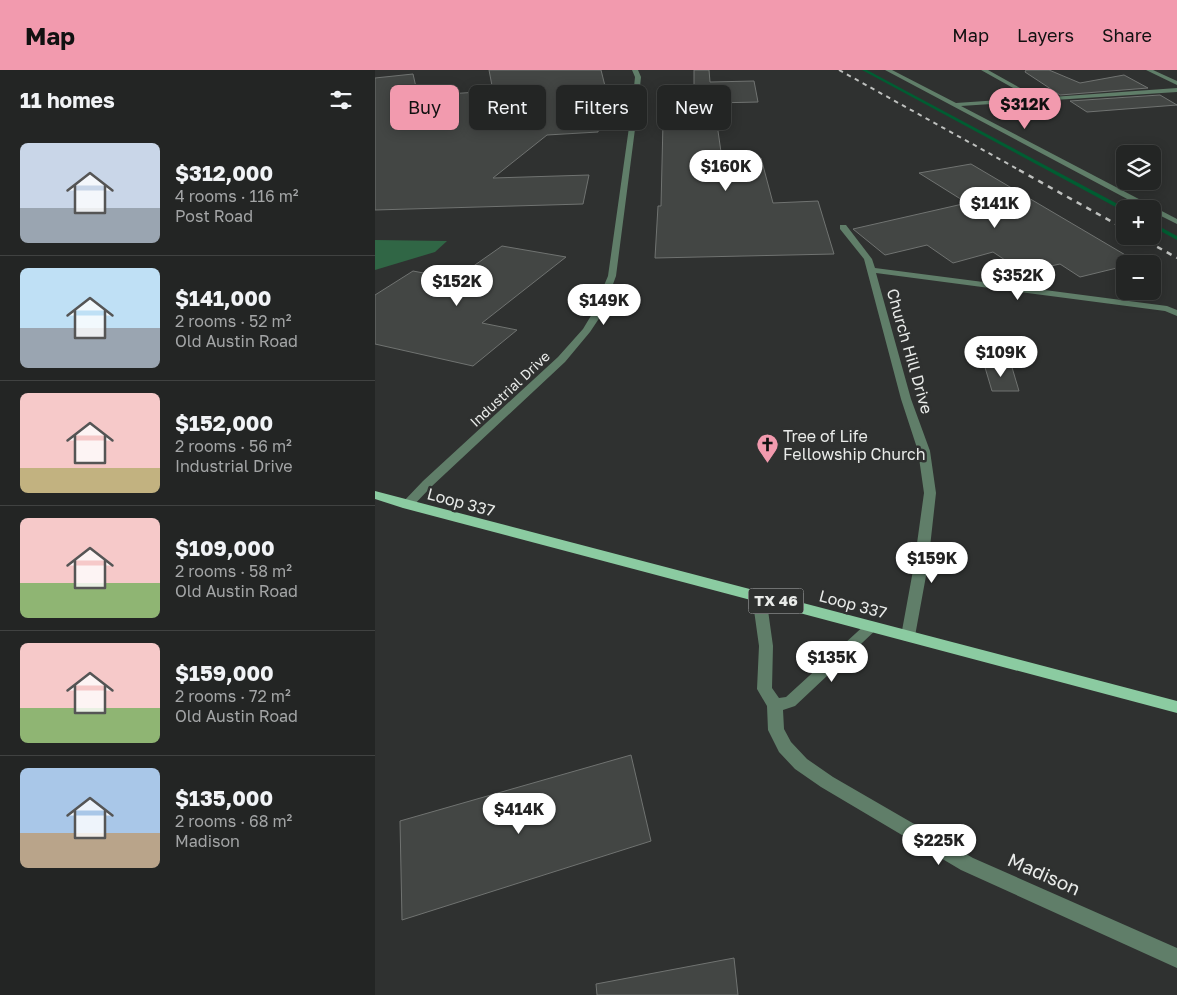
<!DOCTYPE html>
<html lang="en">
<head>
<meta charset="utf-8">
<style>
  :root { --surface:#232524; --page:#2f3131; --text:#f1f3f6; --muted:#a3a5a6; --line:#404241; --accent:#f29aae }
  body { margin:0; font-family:"Golos Text",sans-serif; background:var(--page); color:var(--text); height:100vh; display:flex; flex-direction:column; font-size:19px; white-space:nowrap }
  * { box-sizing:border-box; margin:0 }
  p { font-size:16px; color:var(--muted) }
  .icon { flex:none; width:28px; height:28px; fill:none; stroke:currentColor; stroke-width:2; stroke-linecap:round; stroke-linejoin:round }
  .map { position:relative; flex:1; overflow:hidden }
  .details { display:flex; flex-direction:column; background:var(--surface); width:375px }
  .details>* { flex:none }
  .banner { position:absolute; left:15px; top:15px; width:475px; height:45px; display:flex; gap:10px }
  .controls { position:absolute; left:741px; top:75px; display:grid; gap:10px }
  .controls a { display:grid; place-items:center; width:45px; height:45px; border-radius:8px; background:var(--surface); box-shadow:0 2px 12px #0003,0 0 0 1px var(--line); font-size:25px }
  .price { position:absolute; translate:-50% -42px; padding:0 11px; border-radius:18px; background:#fff; color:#222; font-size:16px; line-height:32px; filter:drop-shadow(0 1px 2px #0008) }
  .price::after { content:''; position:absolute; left:50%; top:30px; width:15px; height:11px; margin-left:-8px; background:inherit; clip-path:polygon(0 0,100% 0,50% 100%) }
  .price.selected { background:var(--accent); color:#111 }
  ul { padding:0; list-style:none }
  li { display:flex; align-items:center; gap:15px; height:125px; padding:0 20px }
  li+li { border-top:1px solid var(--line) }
  li span { display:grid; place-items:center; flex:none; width:140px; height:100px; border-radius:8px; color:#555 }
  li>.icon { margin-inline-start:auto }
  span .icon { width:60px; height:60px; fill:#fffc; stroke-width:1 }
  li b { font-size:21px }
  h2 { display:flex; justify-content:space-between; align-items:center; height:60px; padding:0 20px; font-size:21px }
  .pill { padding:0 18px; border-radius:8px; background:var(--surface); box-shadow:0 2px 12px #0003,0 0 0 1px var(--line); font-size:18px; line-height:45px }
  .pill.selected { background:var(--accent); color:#111 }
  header { display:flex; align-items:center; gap:30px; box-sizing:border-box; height:70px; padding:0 25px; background:var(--accent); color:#111 }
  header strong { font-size:24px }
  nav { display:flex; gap:28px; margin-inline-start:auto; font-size:18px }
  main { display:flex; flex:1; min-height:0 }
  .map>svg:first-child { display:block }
  .green { fill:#306645 }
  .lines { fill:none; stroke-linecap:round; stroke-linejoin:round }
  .stream { fill:#005d32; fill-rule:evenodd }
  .building { fill:#434644; stroke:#707371 }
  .minor { fill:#607e69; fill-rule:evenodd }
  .major { fill:#8bcba1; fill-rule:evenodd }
  .rail-far1 { stroke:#bec0be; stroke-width:2; stroke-dasharray:4.5 4.5; stroke-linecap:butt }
  .rail { stroke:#bec0be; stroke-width:2.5; stroke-dasharray:5.5 5.5; stroke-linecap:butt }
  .labels { text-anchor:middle; stroke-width:5; stroke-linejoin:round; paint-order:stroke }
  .far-street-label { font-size:14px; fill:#e9ebe9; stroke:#2f3130 }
  .shield { fill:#2f3130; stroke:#b1b3b2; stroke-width:1 }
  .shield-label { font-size:15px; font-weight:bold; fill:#e9ebe9 }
  .street-label { font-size:16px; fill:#e9ebe9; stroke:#2f3130 }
  .poi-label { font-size:16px; fill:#e9ebe9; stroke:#2f3130; text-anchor:start }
  .near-street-label { font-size:19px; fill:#e9ebe9; stroke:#2f3130 }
</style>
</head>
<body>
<header>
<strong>Map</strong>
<nav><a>Map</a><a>Layers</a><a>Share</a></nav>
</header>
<main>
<section class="details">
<h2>11 homes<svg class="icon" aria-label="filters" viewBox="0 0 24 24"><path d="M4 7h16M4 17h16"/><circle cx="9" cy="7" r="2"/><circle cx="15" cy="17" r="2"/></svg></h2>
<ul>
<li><span style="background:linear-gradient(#c9d6e8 65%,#9aa5b1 0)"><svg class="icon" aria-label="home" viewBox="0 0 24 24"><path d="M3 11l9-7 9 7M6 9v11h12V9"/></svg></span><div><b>$312,000</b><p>4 rooms · 116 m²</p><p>Post Road</p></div></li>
<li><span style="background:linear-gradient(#bfe0f5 60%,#9aa5b1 0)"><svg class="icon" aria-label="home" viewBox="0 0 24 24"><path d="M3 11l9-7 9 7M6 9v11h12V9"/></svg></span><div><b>$141,000</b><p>2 rooms · 52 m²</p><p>Old Austin Road</p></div></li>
<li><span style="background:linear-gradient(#f6c9c9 75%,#c2b280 0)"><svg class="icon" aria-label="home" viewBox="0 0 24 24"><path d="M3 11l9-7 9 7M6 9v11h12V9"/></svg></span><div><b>$152,000</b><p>2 rooms · 56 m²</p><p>Industrial Drive</p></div></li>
<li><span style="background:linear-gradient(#f6c9c9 65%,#8fb573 0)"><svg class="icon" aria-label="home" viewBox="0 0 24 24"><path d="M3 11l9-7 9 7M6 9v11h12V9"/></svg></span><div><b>$109,000</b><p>2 rooms · 58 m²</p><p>Old Austin Road</p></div></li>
<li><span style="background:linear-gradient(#f6c9c9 65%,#8fb573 0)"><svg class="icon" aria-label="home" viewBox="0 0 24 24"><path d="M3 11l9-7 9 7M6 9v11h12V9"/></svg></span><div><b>$159,000</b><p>2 rooms · 72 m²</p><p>Old Austin Road</p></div></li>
<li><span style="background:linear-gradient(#a9c7e8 65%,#b9a48a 0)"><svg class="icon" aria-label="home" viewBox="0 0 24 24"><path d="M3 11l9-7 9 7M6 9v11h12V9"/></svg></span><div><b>$135,000</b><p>2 rooms · 68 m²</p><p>Madison</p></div></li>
</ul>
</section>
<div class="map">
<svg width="802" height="925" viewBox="0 0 802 925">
  <rect width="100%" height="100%" fill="#2f3130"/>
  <path class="green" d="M 0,170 L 72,171 L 60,182 L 0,200 Z"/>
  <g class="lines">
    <path class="stream" d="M 487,0 L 492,0 L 752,139 L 750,139 L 750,142 L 748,141 Z
      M 778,153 L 802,166 L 802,170 L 778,157 Z"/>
  </g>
  <path class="building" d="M 114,0 L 226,0 L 231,20 L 223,62 L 172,65 L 118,108 L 214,105 L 208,134 L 0,140 L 0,8 L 38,4 L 43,26 L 118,21 Z
    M 319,0 L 334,0 L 335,12 L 379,11 L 383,32 L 339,33 L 347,89 L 386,88 L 398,133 L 443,131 L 459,184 L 280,188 L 283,136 L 286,136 L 288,52 L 319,51 Z
    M 651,0 L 674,0 L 705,13 L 749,5 L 773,18 L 685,25 L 650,2 Z
    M 785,25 L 802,35 L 712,42 L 695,31 Z
    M 596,94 L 764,193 L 750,194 L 750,196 L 705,207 L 685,194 L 648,202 L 618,182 L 578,193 L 552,175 L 510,185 L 478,159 L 592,133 L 544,103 Z
    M 127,176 L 191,187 L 107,253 L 142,260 L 98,296 L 0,274 L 0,225 L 38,201 L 80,209 Z
    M 609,294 L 636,294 L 644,321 L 617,321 Z
    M 256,685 L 276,771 L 27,850 L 25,751 Z
    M 359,888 L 363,925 L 222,925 L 221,914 Z"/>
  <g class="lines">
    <path class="minor" d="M 257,0 L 263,0 L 266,7 L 263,36 L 241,206 L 227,244 L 215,262 L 190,292 L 56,417 L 36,438 L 28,438 L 26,435 L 28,432 L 48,411 L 183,287 L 208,259 L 217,244 L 233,206 L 257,36 L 260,7 Z
      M 510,0 L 517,0 L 581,33 L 656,28 L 606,0 L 613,0 L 663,28 L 802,18 L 802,22 L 586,36 L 802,149 L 802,154 L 778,142 L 778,139 L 771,139 Z
      M 771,0 L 778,0 L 802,11 L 802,15 Z
      M 465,155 L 471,155 L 497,189 L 500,198 L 792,236 L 802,240 L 802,246 L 790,241 L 501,203 L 536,329 L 555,381 L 561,423 L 553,495 L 540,566 L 538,570 L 533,571 L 528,570 L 526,566 L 539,495 L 549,423 L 543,381 L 526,329 L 489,189 L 465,159 Z
      M 384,521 L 389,522 L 391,526 L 398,576 L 397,618 L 404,628 L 411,627 L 492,553 L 497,552 L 502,553 L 504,557 L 420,636 L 408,640 L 409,659 L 416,672 L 432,689 L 458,707 L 598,788 L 802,878 L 802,898 L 586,800 L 446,717 L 420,699 L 404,682 L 393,660 L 392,636 L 382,619 L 384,576 L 377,526 L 379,522 Z"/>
    <path class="major" d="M 0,421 L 802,631 L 802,643 L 28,438 L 0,429 Z"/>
    <path class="rail-far1" d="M 464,0 L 646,101"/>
    <path class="rail" d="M 644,100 L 750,159
      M 763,166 L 802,188"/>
  </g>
  <defs>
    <symbol id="church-pin" viewBox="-11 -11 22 30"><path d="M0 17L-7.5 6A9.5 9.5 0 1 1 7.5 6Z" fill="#f29aae" stroke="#2f3130"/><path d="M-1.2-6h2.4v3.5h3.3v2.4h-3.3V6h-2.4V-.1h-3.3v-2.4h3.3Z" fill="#111"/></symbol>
  </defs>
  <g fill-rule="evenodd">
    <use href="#church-pin" x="380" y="362" width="25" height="34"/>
  </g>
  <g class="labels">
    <g class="far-street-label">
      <text transform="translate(135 319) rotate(-43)" y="5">Industrial Drive</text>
    </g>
    <rect class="shield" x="373.5" y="518.5" width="55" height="25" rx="4"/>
    <g class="shield-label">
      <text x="401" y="536">TX 46</text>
    </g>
    <g class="street-label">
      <text transform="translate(535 281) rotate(74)" y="6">Church Hill Drive</text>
      <text transform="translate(86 432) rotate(15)" y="6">Loop 337</text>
      <text transform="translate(478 534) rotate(15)" y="6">Loop 337</text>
    </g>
    <g class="poi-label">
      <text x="408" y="372">Tree of Life<tspan x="408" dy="18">Fellowship Church</tspan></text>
    </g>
    <g class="near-street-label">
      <text transform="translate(669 804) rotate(24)" y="7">Madison</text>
    </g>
  </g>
</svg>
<div class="controls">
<a><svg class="icon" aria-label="layers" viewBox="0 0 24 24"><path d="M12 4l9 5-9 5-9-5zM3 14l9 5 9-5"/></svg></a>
<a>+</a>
<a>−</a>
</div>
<b class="price selected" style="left:650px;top:60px">$312K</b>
<b class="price" style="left:351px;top:122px">$160K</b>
<b class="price" style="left:620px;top:159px">$141K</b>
<b class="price" style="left:643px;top:231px">$352K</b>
<b class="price" style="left:82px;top:237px">$152K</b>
<b class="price" style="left:229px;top:256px">$149K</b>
<b class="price" style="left:626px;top:308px">$109K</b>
<b class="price" style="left:557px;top:514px">$159K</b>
<b class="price" style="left:457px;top:613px">$135K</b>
<b class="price" style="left:144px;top:765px">$414K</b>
<b class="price" style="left:564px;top:796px">$225K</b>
<div class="banner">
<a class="pill selected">Buy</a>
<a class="pill">Rent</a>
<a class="pill">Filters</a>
<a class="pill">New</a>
</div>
</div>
</main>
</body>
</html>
